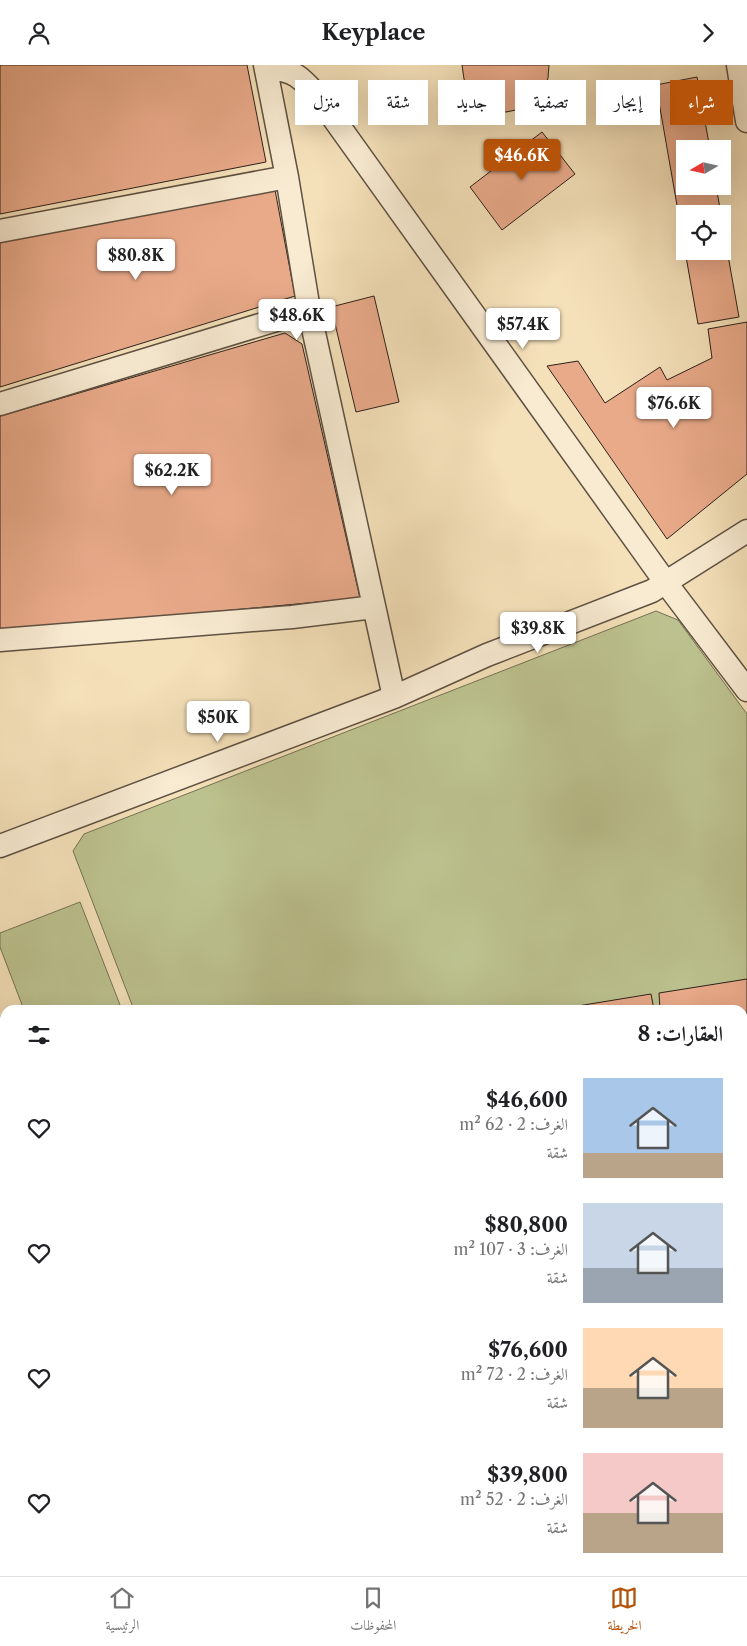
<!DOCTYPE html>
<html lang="ar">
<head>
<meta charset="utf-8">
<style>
  :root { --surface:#fff; --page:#f6f6f6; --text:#202124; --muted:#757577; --line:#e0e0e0; --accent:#b45309 }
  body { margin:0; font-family:"Libre Caslon Text",Amiri,serif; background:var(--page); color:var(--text); direction:rtl; height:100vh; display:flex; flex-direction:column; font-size:19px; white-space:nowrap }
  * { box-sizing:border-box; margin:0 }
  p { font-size:16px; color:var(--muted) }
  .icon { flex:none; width:28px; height:28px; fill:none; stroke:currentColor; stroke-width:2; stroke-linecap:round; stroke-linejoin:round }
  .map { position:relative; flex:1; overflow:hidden; direction:ltr }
  .side { position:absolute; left:0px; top:940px; width:748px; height:571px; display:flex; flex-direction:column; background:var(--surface); border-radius:15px 15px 0 0; box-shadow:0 5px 20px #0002; direction:rtl }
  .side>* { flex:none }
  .hud { position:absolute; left:15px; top:15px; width:718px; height:45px; direction:rtl; display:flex; gap:10px }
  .needle { width:32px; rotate:261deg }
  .controls { position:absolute; left:676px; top:75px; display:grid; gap:10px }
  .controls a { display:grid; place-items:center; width:55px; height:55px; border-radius:0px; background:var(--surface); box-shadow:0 5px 20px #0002; font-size:25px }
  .price { position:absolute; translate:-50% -42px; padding:0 11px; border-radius:5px; background:#fff; color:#222; font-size:16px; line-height:32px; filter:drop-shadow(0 1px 2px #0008) }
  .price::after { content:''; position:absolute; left:50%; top:30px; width:15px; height:11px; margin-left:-8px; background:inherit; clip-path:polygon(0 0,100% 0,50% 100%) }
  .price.selected { background:var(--accent); color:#fff }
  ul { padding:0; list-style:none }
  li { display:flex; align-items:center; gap:15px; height:125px; padding:0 25px }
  li span { display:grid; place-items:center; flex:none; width:140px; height:100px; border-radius:0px; color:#555 }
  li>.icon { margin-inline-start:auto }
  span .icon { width:60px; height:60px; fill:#fffc; stroke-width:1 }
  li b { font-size:21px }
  h2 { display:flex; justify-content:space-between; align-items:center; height:60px; padding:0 25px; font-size:21px }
  .tag { padding:0 18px; border-radius:0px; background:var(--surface); box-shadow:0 5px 20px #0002; font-size:18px; line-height:45px }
  .tag.selected { background:var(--accent); color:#fff }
  header { display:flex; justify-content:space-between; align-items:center; height:65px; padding:0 25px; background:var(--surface); font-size:22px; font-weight:700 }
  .tabs { display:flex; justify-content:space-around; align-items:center; height:70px; border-top:1px solid var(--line); background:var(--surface); font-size:14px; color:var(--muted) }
  .tabs a { display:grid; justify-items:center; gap:2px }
  .tabs .selected { color:var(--accent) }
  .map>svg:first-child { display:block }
  .green { fill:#bcc28f; stroke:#747254 }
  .building { fill:#e9aa8a; stroke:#2d211a }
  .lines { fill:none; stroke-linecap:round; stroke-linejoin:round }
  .street-casing { stroke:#5f5142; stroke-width:25 }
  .street { stroke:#f8ebd2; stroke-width:22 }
</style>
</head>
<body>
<header><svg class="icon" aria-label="forward" viewBox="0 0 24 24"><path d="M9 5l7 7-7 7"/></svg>Keyplace<svg class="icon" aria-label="person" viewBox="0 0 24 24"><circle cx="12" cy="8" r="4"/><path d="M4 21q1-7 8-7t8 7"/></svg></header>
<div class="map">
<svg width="747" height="1511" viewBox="0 0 747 1511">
  <rect width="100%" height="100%" fill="#f4e0b9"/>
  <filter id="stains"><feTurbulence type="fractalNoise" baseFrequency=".004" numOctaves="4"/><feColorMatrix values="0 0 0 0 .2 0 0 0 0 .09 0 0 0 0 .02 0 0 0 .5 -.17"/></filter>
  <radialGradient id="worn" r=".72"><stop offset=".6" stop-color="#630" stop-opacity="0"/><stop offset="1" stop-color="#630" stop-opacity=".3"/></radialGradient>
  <path class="green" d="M 656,546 L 678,555 L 747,649 L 747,1504 L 743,1506 L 742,945 L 134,945 L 73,786 L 84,769 Z
    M 80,837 L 122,945 L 24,945 L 0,882 L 0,868 Z
    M 305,1506 L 572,1506 L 562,1511 L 307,1511 Z
    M 602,1506 L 742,1506 L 728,1511 L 617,1511 Z"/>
  <path class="building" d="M 0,0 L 247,0 L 266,97 L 0,149 Z
    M 462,0 L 549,0 L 548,13 L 543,27 L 533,37 L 521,44 L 506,47 L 492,45 L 479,38 L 470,27 L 464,14 Z
    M 697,12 L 710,84 L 685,84 L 685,121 L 716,121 L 721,149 L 685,149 L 685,186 L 656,20 Z
    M 542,67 L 575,109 L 502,165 L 470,122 Z
    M 275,125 L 295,231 L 0,322 L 0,177 Z
    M 722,157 L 739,252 L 698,259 L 685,186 L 722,186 Z
    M 374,231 L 399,337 L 356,347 L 331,242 Z
    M 747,257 L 747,409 L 667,474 L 547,301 L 578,296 L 605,338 L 660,302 L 667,315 L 712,293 L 708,264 Z
    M 285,268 L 302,279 L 360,533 L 0,567 L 0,351 Z
    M 747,914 L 747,962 L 742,963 L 742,945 L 660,945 L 659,928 Z
    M 651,929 L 654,945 L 553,945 Z
    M 0,1104 L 5,1117 L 5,1142 L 0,1144 Z
    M 5,1180 L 5,1221 L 0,1223 L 0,1182 Z
    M 747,1369 L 747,1398 L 742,1399 L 742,1370 Z"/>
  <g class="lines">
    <defs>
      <path id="street" d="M 738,0 L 747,56
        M 266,4 C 293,3 302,13 319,33 L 666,518 L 747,625
        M 0,166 L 287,112
        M 0,339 L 309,245
        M 0,575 L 292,552 L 374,542
        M 394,632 L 487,590 L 652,526 L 747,466
        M 0,781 L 394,632 L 309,245 L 287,112 L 265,0
        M 0,1027 L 5,1039
        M 0,1057 L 5,1057
        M 0,1259 L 5,1257
        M 193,1506 L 195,1511"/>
    </defs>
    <use href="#street" class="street-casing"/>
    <use href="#street" class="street"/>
  </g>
  <rect width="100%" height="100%" filter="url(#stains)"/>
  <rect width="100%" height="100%" fill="url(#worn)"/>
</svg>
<div class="controls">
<a><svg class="needle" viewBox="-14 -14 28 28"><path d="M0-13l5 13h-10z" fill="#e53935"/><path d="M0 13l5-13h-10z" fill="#757577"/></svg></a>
<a><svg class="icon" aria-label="locate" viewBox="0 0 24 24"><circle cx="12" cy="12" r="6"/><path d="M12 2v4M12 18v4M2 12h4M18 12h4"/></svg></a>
</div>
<b class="price selected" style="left:522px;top:116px">$46.6K</b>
<b class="price" style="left:136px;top:216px">$80.8K</b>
<b class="price" style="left:297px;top:276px">$48.6K</b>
<b class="price" style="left:523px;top:285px">$57.4K</b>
<b class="price" style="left:674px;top:364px">$76.6K</b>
<b class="price" style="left:172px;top:431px">$62.2K</b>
<b class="price" style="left:538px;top:589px">$39.8K</b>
<b class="price" style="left:218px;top:678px">$50K</b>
<div class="hud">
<a class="tag selected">شراء</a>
<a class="tag">إيجار</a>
<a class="tag">تصفية</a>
<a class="tag">جديد</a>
<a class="tag">شقة</a>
<a class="tag">منزل</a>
</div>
<section class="side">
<h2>العقارات: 8<svg class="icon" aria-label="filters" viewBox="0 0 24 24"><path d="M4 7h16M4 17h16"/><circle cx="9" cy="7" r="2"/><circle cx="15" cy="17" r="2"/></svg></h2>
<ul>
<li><span style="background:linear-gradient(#a9c7e8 75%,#b9a48a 0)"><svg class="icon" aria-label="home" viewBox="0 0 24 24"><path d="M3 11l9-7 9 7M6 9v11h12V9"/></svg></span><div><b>$46,600</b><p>الغرف: 2 · 62 m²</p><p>شقة</p></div><svg class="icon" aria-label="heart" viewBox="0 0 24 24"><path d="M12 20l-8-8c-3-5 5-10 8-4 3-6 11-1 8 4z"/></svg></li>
<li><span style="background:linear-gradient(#c9d6e8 65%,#9aa5b1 0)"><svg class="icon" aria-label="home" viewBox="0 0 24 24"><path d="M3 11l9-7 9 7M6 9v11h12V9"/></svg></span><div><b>$80,800</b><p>الغرف: 3 · 107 m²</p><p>شقة</p></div><svg class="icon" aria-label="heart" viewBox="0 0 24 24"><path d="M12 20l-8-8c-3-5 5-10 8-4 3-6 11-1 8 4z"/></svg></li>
<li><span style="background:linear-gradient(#ffd9b3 60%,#b9a48a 0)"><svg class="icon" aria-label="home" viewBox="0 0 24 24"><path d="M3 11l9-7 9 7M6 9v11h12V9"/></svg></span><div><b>$76,600</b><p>الغرف: 2 · 72 m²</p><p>شقة</p></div><svg class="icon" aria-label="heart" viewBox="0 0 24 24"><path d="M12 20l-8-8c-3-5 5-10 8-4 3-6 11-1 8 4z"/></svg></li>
<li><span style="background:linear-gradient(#f6c9c9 60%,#b9a48a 0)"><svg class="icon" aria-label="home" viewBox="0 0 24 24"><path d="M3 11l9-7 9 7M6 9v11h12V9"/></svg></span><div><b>$39,800</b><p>الغرف: 2 · 52 m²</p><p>شقة</p></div><svg class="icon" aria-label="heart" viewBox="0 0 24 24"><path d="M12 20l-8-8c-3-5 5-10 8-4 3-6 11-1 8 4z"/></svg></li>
</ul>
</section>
</div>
<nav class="tabs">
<a class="selected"><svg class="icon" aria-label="map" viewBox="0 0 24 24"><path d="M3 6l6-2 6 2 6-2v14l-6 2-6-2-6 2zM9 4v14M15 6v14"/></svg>الخريطة</a>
<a><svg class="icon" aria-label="saved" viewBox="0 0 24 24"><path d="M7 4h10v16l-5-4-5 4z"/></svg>المحفوظات</a>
<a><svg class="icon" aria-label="home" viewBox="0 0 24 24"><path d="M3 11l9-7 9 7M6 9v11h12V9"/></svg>الرئيسية</a>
</nav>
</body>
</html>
